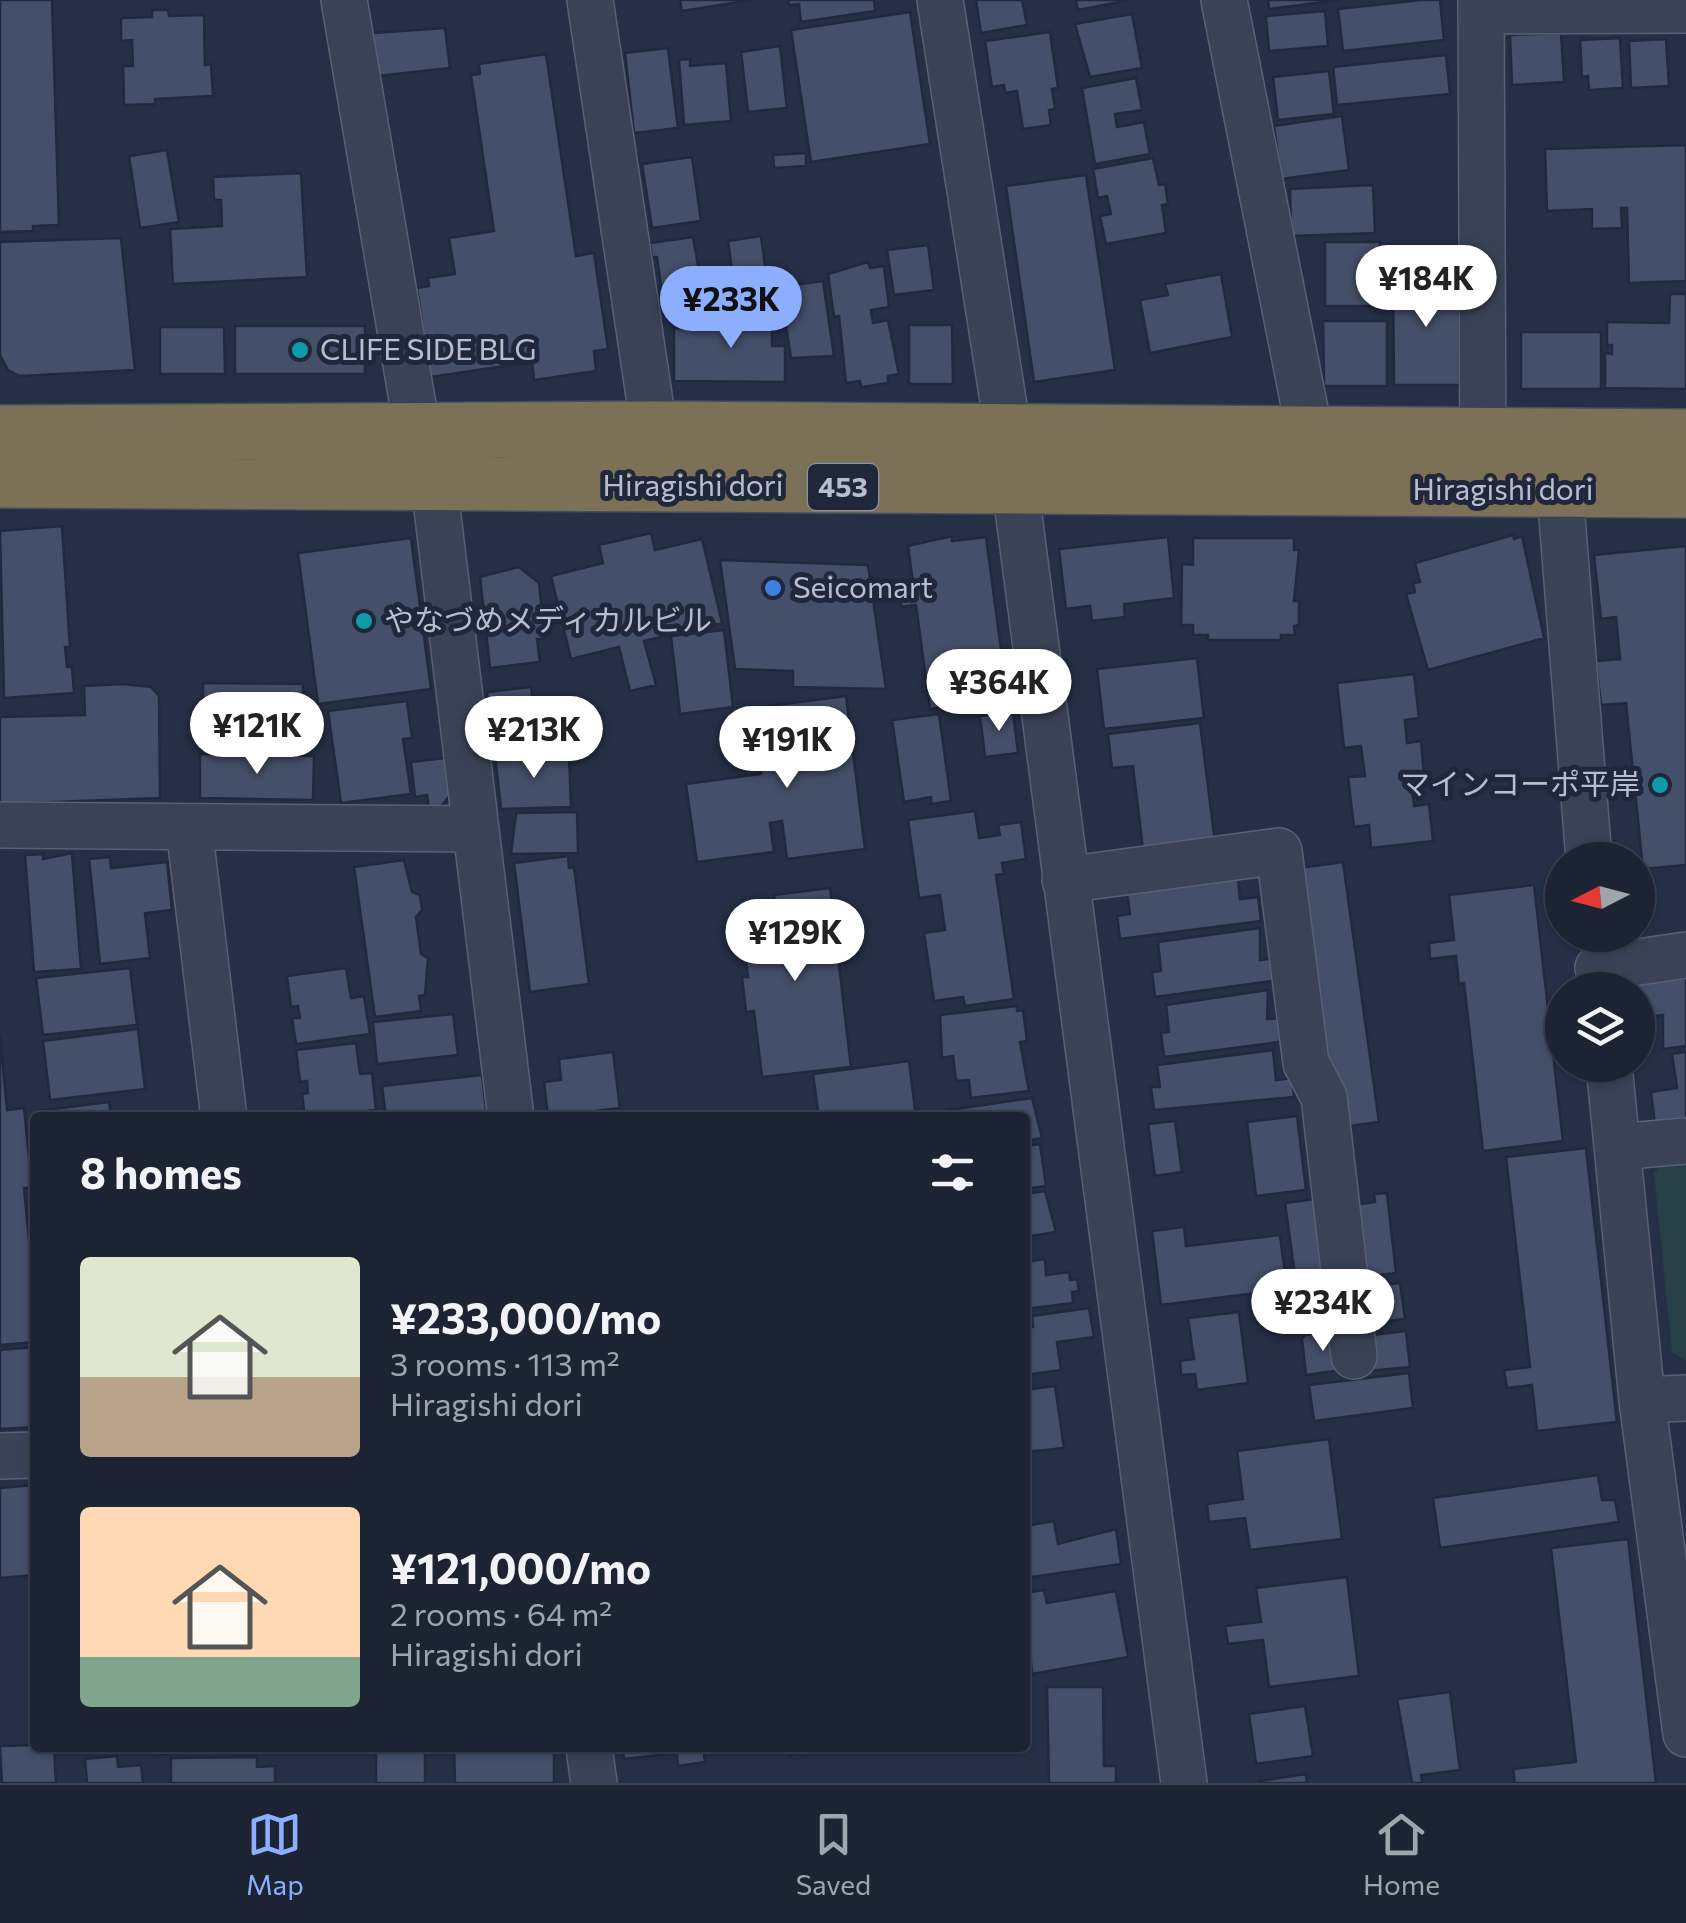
<!DOCTYPE html>
<html lang="en">
<head>
<meta charset="utf-8">
<style>
  :root { --surface:#1c2434; --page:#252c3c; --text:#f1f3f6; --muted:#a0a4ac; --line:#3a414f; --accent:#8dadff }
  body { margin:0; font-family:Commissioner,"Noto Sans JP",sans-serif; background:var(--page); color:var(--text); height:100vh; display:flex; flex-direction:column; font-size:38px; white-space:nowrap }
  * { box-sizing:border-box; margin:0 }
  p { font-size:32px; color:var(--muted) }
  .icon { flex:none; width:55px; height:55px; fill:none; stroke:currentColor; stroke-width:2; stroke-linecap:round; stroke-linejoin:round }
  .map { position:relative; flex:1; overflow:hidden }
  .details { position:absolute; left:30px; top:1112px; width:1000px; height:640px; display:flex; flex-direction:column; background:var(--surface); border-radius:10px; box-shadow:0 2px 8px #0004,0 0 0 2px var(--line) }
  .details>* { flex:none }
  .needle { width:65px; rotate:264deg }
  .buttons { position:absolute; left:1545px; top:842px; display:grid; gap:20px }
  .buttons a { display:grid; place-items:center; width:110px; height:110px; border-radius:50%; background:var(--surface); box-shadow:0 2px 8px #0004,0 0 0 2px var(--line); font-size:50px }
  .price { position:absolute; translate:-50% -85px; padding:0 22px; border-radius:35px; background:#fff; color:#222; font-size:32px; line-height:65px; filter:drop-shadow(0 2px 5px #0008) }
  .price::after { content:''; position:absolute; left:50%; top:60px; width:30px; height:22px; margin-left:-15px; background:inherit; clip-path:polygon(0 0,100% 0,50% 100%) }
  .price.active { background:var(--accent); color:#111 }
  ul { padding:0; list-style:none }
  li { display:flex; align-items:center; gap:30px; height:250px; padding:0 50px }
  li span { display:grid; place-items:center; flex:none; width:280px; height:200px; border-radius:10px; color:#555 }
  li>.icon { margin-inline-start:auto }
  span .icon { width:120px; height:120px; fill:#fffc; stroke-width:1 }
  li b { font-size:42px }
  h2 { display:flex; justify-content:space-between; align-items:center; height:120px; padding:0 50px; font-size:42px }
  .menu { display:flex; justify-content:space-around; align-items:center; height:140px; border-top:2px solid var(--line); background:var(--surface); font-size:28px; color:var(--muted) }
  .menu a { display:grid; justify-items:center; gap:5px }
  .menu .active { color:var(--accent) }
  .map>svg:first-child { display:block }
  .green { fill:#274047 }
  .building { fill:#444f69; stroke:#21293d; stroke-width:2.5 }
  .lines { fill:none; stroke-linecap:round; stroke-linejoin:round }
  .minor-casing { stroke:#596073; stroke-width:48 }
  .highway-casing { stroke:#454d60; stroke-width:58 }
  .minor { stroke:#3a4356; stroke-width:45 }
  .highway { stroke:#7c7156; stroke-width:55 }
  .culture-dot { fill:#0f9aa8; stroke:#1f273b; stroke-width:4 }
  .shop-dot { fill:#3f7fe0; stroke:#1f273b; stroke-width:4 }
  .labels { text-anchor:middle; stroke-width:10; stroke-linejoin:round; paint-order:stroke }
  .shield { fill:#1f273b; stroke:#8a91a3; stroke-width:2.5 }
  .shield-label { font-size:28px; font-weight:bold; fill:#b8becf }
  .poi-label { font-size:30px; fill:#b8becf; stroke:#1f273b; text-anchor:start }
  .street-label { font-size:30px; fill:#b8becf; stroke:#1f273b }
</style>
</head>
<body>
<div class="map">
<svg width="1686" height="1783" viewBox="0 0 1686 1783">
  <rect width="100%" height="100%" fill="#253046"/>
  <path class="green" d="M 1686,1163 L 1686,1361 L 1672,1352 L 1654,1173 L 1661,1165 Z"/>
  <path class="building" d="M 0,0 L 52,0 L 59,225 L 33,226 L 33,231 L 0,232 Z
    M 680,0 L 752,0 L 682,11 Z
    M 788,0 L 874,0 L 875,11 L 801,22 L 799,4 L 789,5 Z
    M 976,0 L 1022,0 L 1027,25 L 981,33 Z
    M 1076,0 L 1130,0 L 1078,10 Z
    M 1268,0 L 1340,0 L 1269,9 Z
    M 1421,0 L 1440,0 L 1444,40 L 1343,51 L 1338,9 Z
    M 152,10 L 168,10 L 169,16 L 204,15 L 205,65 L 211,64 L 213,96 L 155,99 L 155,104 L 124,105 L 123,66 L 133,66 L 132,40 L 121,41 L 121,18 L 152,17 Z
    M 1325,11 L 1328,46 L 1269,51 L 1266,16 Z
    M 910,12 L 930,144 L 811,162 L 791,30 Z
    M 1132,14 L 1142,68 L 1090,77 L 1075,24 Z
    M 445,28 L 450,68 L 377,76 L 373,33 Z
    M 1050,32 L 1058,88 L 1052,89 L 1055,109 L 1049,110 L 1051,125 L 1023,129 L 1017,91 L 1005,93 L 1004,85 L 992,87 L 985,41 Z
    M 1561,33 L 1564,82 L 1512,85 L 1510,35 Z
    M 1620,38 L 1623,88 L 1589,90 L 1588,76 L 1582,77 L 1580,40 Z
    M 1666,39 L 1669,86 L 1631,88 L 1629,41 Z
    M 780,46 L 787,108 L 748,112 L 741,52 Z
    M 668,48 L 678,128 L 634,133 L 625,53 Z
    M 546,54 L 576,256 L 594,253 L 608,349 L 594,351 L 596,371 L 534,380 L 532,362 L 430,377 L 417,288 L 429,286 L 428,278 L 455,274 L 449,238 L 494,231 L 471,75 L 480,74 L 479,64 Z
    M 1446,55 L 1450,94 L 1337,105 L 1333,67 Z
    M 690,59 L 690,66 L 726,63 L 731,121 L 684,125 L 679,60 Z
    M 1329,71 L 1334,114 L 1278,120 L 1273,77 Z
    M 1136,78 L 1142,110 L 1115,114 L 1117,127 L 1144,122 L 1150,154 L 1095,164 L 1082,88 Z
    M 1342,116 L 1349,170 L 1281,179 L 1274,126 Z
    M 1686,145 L 1686,281 L 1629,283 L 1627,208 L 1621,208 L 1622,228 L 1592,229 L 1592,209 L 1547,211 L 1545,149 Z
    M 167,150 L 179,222 L 140,228 L 129,156 Z
    M 806,153 L 806,166 L 774,168 L 773,155 Z
    M 692,157 L 701,221 L 652,228 L 642,164 Z
    M 1153,158 L 1159,185 L 1165,184 L 1168,204 L 1162,205 L 1166,233 L 1106,244 L 1100,216 L 1111,214 L 1107,196 L 1098,198 L 1093,169 Z
    M 301,173 L 307,277 L 173,284 L 170,229 L 222,226 L 221,200 L 214,200 L 213,177 Z
    M 1086,175 L 1115,370 L 1034,382 L 1006,186 Z
    M 1373,185 L 1375,233 L 1291,236 L 1290,189 Z
    M 761,236 L 767,280 L 734,285 L 728,241 Z
    M 693,237 L 699,271 L 707,270 L 711,297 L 663,300 L 657,257 L 652,257 L 650,243 Z
    M 121,238 L 135,370 L 20,376 L 8,370 L 0,355 L 0,242 Z
    M 1325,242 L 1380,242 L 1380,306 L 1325,306 Z
    M 928,245 L 934,290 L 894,295 L 887,250 Z
    M 868,262 L 870,268 L 884,266 L 889,307 L 871,310 L 873,323 L 888,320 L 899,374 L 888,376 L 888,383 L 861,387 L 860,381 L 846,383 L 839,316 L 834,317 L 828,274 Z
    M 1221,274 L 1232,337 L 1150,353 L 1140,300 L 1168,295 L 1165,284 Z
    M 1393,274 L 1459,274 L 1460,385 L 1394,385 Z
    M 823,281 L 834,356 L 791,358 L 780,287 Z
    M 1670,294 L 1686,294 L 1686,389 L 1605,388 L 1605,353 L 1612,354 L 1612,345 L 1607,345 L 1607,322 L 1669,323 Z
    M 733,308 L 772,308 L 772,346 L 785,346 L 785,382 L 674,381 L 674,328 L 733,328 Z
    M 1323,321 L 1387,321 L 1387,386 L 1324,386 Z
    M 909,325 L 952,325 L 953,384 L 909,384 Z
    M 235,326 L 365,326 L 365,374 L 235,374 Z
    M 160,327 L 224,327 L 225,374 L 160,374 Z
    M 1521,332 L 1601,332 L 1601,389 L 1521,389 Z
    M 62,526 L 70,647 L 65,647 L 67,667 L 72,667 L 74,693 L 4,698 L 0,531 Z
    M 651,533 L 655,550 L 702,539 L 722,623 L 644,641 L 656,685 L 630,691 L 619,647 L 571,659 L 551,576 L 603,563 L 599,545 Z
    M 1513,535 L 1514,539 L 1522,536 L 1544,638 L 1428,670 L 1406,594 L 1415,592 L 1413,583 L 1420,582 L 1415,563 Z
    M 952,536 L 952,541 L 986,537 L 1006,687 L 968,692 L 969,704 L 930,709 L 916,605 L 901,607 L 899,592 L 914,590 L 908,546 Z
    M 1168,537 L 1174,598 L 1124,604 L 1125,617 L 1092,621 L 1090,606 L 1066,609 L 1059,549 Z
    M 411,538 L 431,689 L 318,704 L 298,553 Z
    M 1193,538 L 1294,538 L 1294,550 L 1299,550 L 1294,601 L 1299,601 L 1299,625 L 1294,626 L 1295,635 L 1281,635 L 1281,640 L 1208,640 L 1208,635 L 1193,635 L 1193,625 L 1181,625 L 1182,564 L 1193,565 Z
    M 1686,546 L 1686,865 L 1643,869 L 1626,703 L 1601,705 L 1596,661 L 1620,659 L 1616,617 L 1601,619 L 1594,555 Z
    M 720,560 L 868,565 L 886,689 L 793,687 L 793,671 L 735,669 Z
    M 519,567 L 539,583 L 545,639 L 537,639 L 540,662 L 490,668 L 480,577 Z
    M 724,630 L 733,707 L 680,714 L 671,636 Z
    M 1197,658 L 1204,718 L 1104,729 L 1097,669 Z
    M 1414,674 L 1419,718 L 1405,720 L 1407,743 L 1421,741 L 1425,786 L 1412,787 L 1414,806 L 1429,804 L 1433,841 L 1371,848 L 1369,825 L 1354,827 L 1348,777 L 1365,776 L 1361,746 L 1344,748 L 1337,683 Z
    M 203,683 L 303,684 L 303,730 L 203,730 Z
    M 123,684 L 151,687 L 159,696 L 160,798 L 0,804 L 0,717 L 85,715 L 84,686 Z
    M 531,687 L 538,744 L 501,748 L 499,735 L 492,736 L 487,692 Z
    M 846,696 L 865,849 L 787,859 L 782,821 L 770,823 L 774,852 L 697,862 L 686,784 L 761,774 L 758,755 L 775,753 L 769,706 Z
    M 407,701 L 412,738 L 403,739 L 411,794 L 341,803 L 328,711 Z
    M 1013,712 L 1018,753 L 985,757 L 980,716 Z
    M 939,714 L 951,801 L 931,804 L 931,797 L 904,802 L 892,720 Z
    M 1200,723 L 1216,850 L 1144,858 L 1133,766 L 1112,768 L 1108,734 Z
    M 200,754 L 314,756 L 313,800 L 200,798 Z
    M 569,754 L 571,807 L 501,809 L 495,756 Z
    M 445,758 L 450,795 L 440,808 L 429,809 L 427,795 L 415,797 L 411,762 Z
    M 975,811 L 979,838 L 1000,835 L 998,825 L 1021,822 L 1026,859 L 1002,863 L 1004,874 L 996,875 L 1014,999 L 965,1006 L 963,997 L 934,1001 L 924,933 L 945,930 L 940,895 L 919,898 L 908,820 Z
    M 577,812 L 578,853 L 511,854 L 516,813 Z
    M 72,853 L 81,969 L 34,972 L 25,855 L 43,854 L 43,859 Z
    M 568,856 L 569,868 L 574,867 L 589,984 L 530,992 L 514,863 Z
    M 110,857 L 111,868 L 167,862 L 172,910 L 145,913 L 150,958 L 100,964 L 89,859 Z
    M 404,860 L 412,892 L 420,895 L 422,910 L 416,917 L 421,954 L 428,958 L 425,995 L 419,996 L 421,1011 L 375,1017 L 354,867 Z
    M 1343,862 L 1379,1122 L 1335,1128 L 1299,868 Z
    M 1238,879 L 1240,899 L 1258,897 L 1261,921 L 1120,939 L 1117,916 L 1130,914 L 1127,893 Z
    M 1534,885 L 1563,1141 L 1483,1151 L 1464,983 L 1459,984 L 1456,956 L 1430,959 L 1429,943 L 1454,940 L 1449,895 Z
    M 830,888 L 851,1067 L 762,1077 L 754,1011 L 746,1012 L 742,977 L 748,977 L 739,906 L 775,902 L 774,895 Z
    M 1260,928 L 1260,960 L 1276,958 L 1279,980 L 1155,997 L 1152,972 L 1161,971 L 1158,942 Z
    M 130,968 L 137,1025 L 43,1035 L 36,978 Z
    M 346,968 L 351,998 L 364,996 L 370,1034 L 296,1044 L 292,1018 L 300,1018 L 298,1006 L 291,1007 L 287,976 Z
    M 1686,978 L 1686,1046 L 1663,1049 L 1663,1015 L 1641,1018 L 1637,984 Z
    M 1268,990 L 1267,1019 L 1284,1018 L 1287,1041 L 1164,1057 L 1161,1033 L 1169,1032 L 1166,1005 Z
    M 1017,1006 L 1017,1011 L 1023,1010 L 1027,1041 L 1020,1042 L 1029,1091 L 971,1098 L 969,1080 L 956,1081 L 953,1056 L 942,1058 L 940,1015 Z
    M 453,1014 L 458,1055 L 377,1064 L 373,1022 Z
    M 138,1029 L 145,1089 L 50,1100 L 43,1041 Z
    M 0,1035 L 7,1110 L 24,1108 L 32,1187 L 24,1188 L 35,1301 L 35,1342 L 0,1345 Z
    M 356,1043 L 360,1074 L 372,1073 L 376,1110 L 305,1118 L 302,1094 L 308,1093 L 307,1081 L 300,1082 L 296,1050 Z
    M 1273,1050 L 1276,1080 L 1292,1078 L 1294,1097 L 1154,1110 L 1151,1087 L 1160,1087 L 1157,1065 Z
    M 613,1052 L 620,1108 L 548,1117 L 544,1082 L 561,1080 L 559,1059 Z
    M 1686,1052 L 1686,1121 L 1655,1125 L 1651,1092 L 1677,1088 L 1672,1054 Z
    M 909,1061 L 916,1118 L 819,1118 L 813,1074 Z
    M 482,1075 L 487,1118 L 386,1118 L 382,1086 Z
    M 1032,1098 L 1042,1138 L 1025,1141 L 1025,1118 L 950,1118 L 949,1110 Z
    M 109,1102 L 111,1118 L 39,1118 L 38,1111 Z
    M 1297,1116 L 1306,1190 L 1256,1196 L 1247,1122 Z
    M 1175,1121 L 1182,1172 L 1155,1176 L 1148,1124 Z
    M 1040,1144 L 1046,1186 L 1025,1189 L 1025,1146 Z
    M 1586,1148 L 1617,1422 L 1537,1431 L 1532,1385 L 1507,1388 L 1504,1370 L 1530,1367 L 1506,1157 Z
    M 1045,1191 L 1056,1232 L 1025,1237 L 1025,1194 Z
    M 1387,1193 L 1396,1273 L 1355,1278 L 1346,1206 L 1375,1202 L 1374,1194 Z
    M 1324,1198 L 1335,1278 L 1296,1283 L 1285,1203 Z
    M 1184,1227 L 1186,1246 L 1280,1235 L 1287,1289 L 1161,1305 L 1152,1231 Z
    M 1045,1259 L 1046,1275 L 1069,1272 L 1070,1280 L 1077,1279 L 1079,1291 L 1072,1292 L 1073,1303 L 1025,1309 L 1025,1262 Z
    M 1400,1283 L 1405,1319 L 1361,1324 L 1357,1288 Z
    M 1328,1285 L 1341,1324 L 1300,1329 L 1295,1295 L 1299,1289 L 1321,1291 L 1320,1287 Z
    M 1089,1308 L 1094,1337 L 1057,1342 L 1061,1370 L 1025,1375 L 1025,1328 L 1033,1327 L 1032,1316 Z
    M 1239,1312 L 1248,1383 L 1197,1390 L 1195,1374 L 1181,1375 L 1180,1361 L 1194,1359 L 1188,1318 Z
    M 1406,1331 L 1410,1367 L 1367,1371 L 1364,1336 Z
    M 1335,1332 L 1348,1369 L 1306,1375 L 1302,1339 L 1305,1335 L 1316,1333 L 1317,1339 Z
    M 35,1347 L 35,1427 L 0,1429 L 0,1350 Z
    M 1409,1373 L 1413,1408 L 1314,1421 L 1309,1385 Z
    M 1055,1386 L 1064,1448 L 1026,1452 L 1025,1390 Z
    M 1329,1439 L 1342,1539 L 1250,1550 L 1245,1518 L 1209,1522 L 1207,1504 L 1243,1499 L 1237,1451 Z
    M 1598,1475 L 1602,1500 L 1615,1500 L 1619,1522 L 1440,1548 L 1433,1498 Z
    M 35,1485 L 35,1575 L 0,1578 L 0,1488 Z
    M 1054,1521 L 1058,1544 L 1116,1529 L 1121,1564 L 1025,1578 L 1025,1526 Z
    M 1628,1539 L 1656,1783 L 1515,1783 L 1513,1769 L 1576,1762 L 1551,1548 Z
    M 1347,1577 L 1359,1676 L 1269,1687 L 1263,1640 L 1228,1644 L 1225,1626 L 1261,1622 L 1256,1588 Z
    M 1044,1590 L 1047,1603 L 1116,1591 L 1128,1657 L 1032,1674 L 1025,1593 Z
    M 1047,1687 L 1103,1687 L 1104,1766 L 1116,1766 L 1116,1783 L 1049,1783 Z
    M 1450,1692 L 1460,1770 L 1421,1775 L 1422,1783 L 1412,1783 L 1397,1699 Z
    M 1305,1706 L 1313,1756 L 1256,1764 L 1249,1714 Z
    M 35,1745 L 54,1748 L 56,1783 L 2,1783 L 0,1746 Z
    M 158,1748 L 235,1748 L 235,1751 L 158,1754 Z
    M 376,1748 L 425,1748 L 425,1783 L 376,1783 Z
    M 454,1748 L 554,1748 L 554,1783 L 455,1783 Z
    M 622,1748 L 703,1748 L 705,1762 L 678,1766 L 677,1753 L 624,1759 Z
    M 788,1748 L 843,1748 L 789,1755 Z
    M 117,1756 L 118,1767 L 141,1765 L 143,1783 L 87,1783 L 85,1759 Z
    M 257,1757 L 257,1767 L 275,1766 L 275,1783 L 171,1783 L 171,1758 Z
    M 1306,1774 L 1307,1783 L 1259,1783 L 1259,1781 Z"/>
  <g class="lines">
    <defs>
      <path id="minor" d="M 344,0 L 417,429 L 434,484 L 511,1118
        M 590,0 L 654,429
        M 940,0 L 1008,432 L 1184,1783
        M 1224,0 L 1310,435
        M 1481,0 L 1483,470
        M 1481,11 L 1686,10
        M 1557,454 L 1589,860
        M 0,825 L 476,829
        M 189,827 L 224,1118
        M 1065,880 L 1279,851 L 1306,1063 L 1324,1097 L 1354,1356
        M 1598,968 L 1686,955
        M 1609,1065 L 1642,1400 L 1686,1734
        M 1617,1147 L 1686,1141
        M 1642,1400 L 1686,1398
        M 0,1456 L 35,1455
        M 589,1748 L 594,1783"/>
      <path id="highway" d="M 0,433 L 654,429 L 1686,437
        M 0,480 L 1686,490"/>
    </defs>
    <use href="#minor" class="minor-casing"/>
    <use href="#highway" class="highway-casing"/>
    <use href="#minor" class="minor"/>
    <use href="#highway" class="highway"/>
  </g>
  <g class="culture-dot">
    <circle cx="300" cy="350" r="10"/>
    <circle cx="364" cy="621" r="10"/>
    <circle cx="1660" cy="785" r="10"/>
  </g>
  <circle class="shop-dot" cx="773" cy="588" r="10"/>
  <g class="labels">
    <rect class="shield" x="808" y="464" width="70" height="46" rx="8"/>
    <g class="shield-label">
      <text x="843" y="497">453</text>
    </g>
    <g class="poi-label">
      <text x="320" y="360">CLIFE SIDE BLG</text>
      <text x="793" y="598">Seicomart</text>
      <text x="384" y="631">やなづめメディカルビル</text>
      <text x="1640" y="795" text-anchor="end">マインコーポ平岸</text>
    </g>
    <g class="street-label">
      <text x="693" y="496">Hiragishi dori</text>
      <text x="1503" y="500">Hiragishi dori</text>
    </g>
  </g>
</svg>
<div class="buttons">
<a><svg class="needle" viewBox="-14 -14 28 28"><path d="M0-13l5 13h-10z" fill="#e53935"/><path d="M0 13l5-13h-10z" fill="#a0a4ac"/></svg></a>
<a><svg class="icon" aria-label="layers" viewBox="0 0 24 24"><path d="M12 4l9 5-9 5-9-5zM3 14l9 5 9-5"/></svg></a>
</div>
<b class="price" style="left:1426px;top:330px">¥184K</b>
<b class="price active" style="left:731px;top:351px">¥233K</b>
<b class="price" style="left:999px;top:734px">¥364K</b>
<b class="price" style="left:257px;top:777px">¥121K</b>
<b class="price" style="left:534px;top:781px">¥213K</b>
<b class="price" style="left:787px;top:791px">¥191K</b>
<b class="price" style="left:795px;top:984px">¥129K</b>
<b class="price" style="left:1323px;top:1354px">¥234K</b>
<section class="details">
<h2>8 homes<svg class="icon" aria-label="filters" viewBox="0 0 24 24"><path d="M4 7h16M4 17h16"/><circle cx="9" cy="7" r="2"/><circle cx="15" cy="17" r="2"/></svg></h2>
<ul>
<li><span style="background:linear-gradient(#dfe7d0 60%,#b9a48a 0)"><svg class="icon" aria-label="home" viewBox="0 0 24 24"><path d="M3 11l9-7 9 7M6 9v11h12V9"/></svg></span><div><b>¥233,000/mo</b><p>3 rooms · 113 m²</p><p>Hiragishi dori</p></div></li>
<li><span style="background:linear-gradient(#ffd9b3 75%,#7fa58c 0)"><svg class="icon" aria-label="home" viewBox="0 0 24 24"><path d="M3 11l9-7 9 7M6 9v11h12V9"/></svg></span><div><b>¥121,000/mo</b><p>2 rooms · 64 m²</p><p>Hiragishi dori</p></div></li>
</ul>
</section>
</div>
<nav class="menu">
<a class="active"><svg class="icon" aria-label="map" viewBox="0 0 24 24"><path d="M3 6l6-2 6 2 6-2v14l-6 2-6-2-6 2zM9 4v14M15 6v14"/></svg>Map</a>
<a><svg class="icon" aria-label="saved" viewBox="0 0 24 24"><path d="M7 4h10v16l-5-4-5 4z"/></svg>Saved</a>
<a><svg class="icon" aria-label="home" viewBox="0 0 24 24"><path d="M3 11l9-7 9 7M6 9v11h12V9"/></svg>Home</a>
</nav>
</body>
</html>
